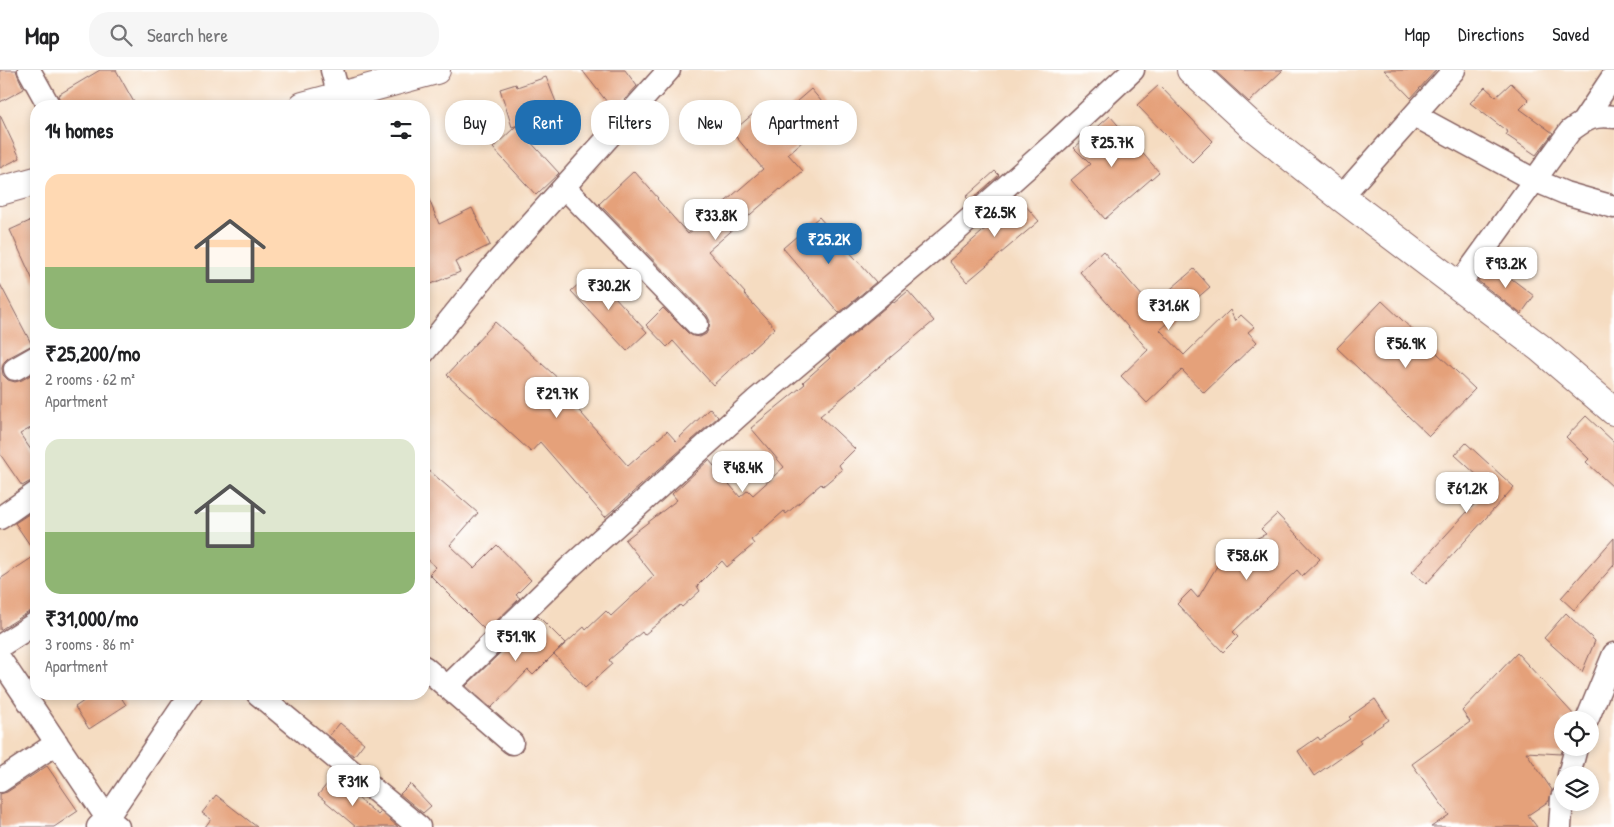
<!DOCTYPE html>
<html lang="en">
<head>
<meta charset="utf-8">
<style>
  :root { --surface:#fff; --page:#f6f6f6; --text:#202124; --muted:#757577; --line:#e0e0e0; --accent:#1f6fb2 }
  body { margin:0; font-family:"Patrick Hand",sans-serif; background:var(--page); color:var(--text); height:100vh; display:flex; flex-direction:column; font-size:19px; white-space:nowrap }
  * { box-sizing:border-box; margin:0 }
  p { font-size:16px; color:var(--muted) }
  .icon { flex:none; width:28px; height:28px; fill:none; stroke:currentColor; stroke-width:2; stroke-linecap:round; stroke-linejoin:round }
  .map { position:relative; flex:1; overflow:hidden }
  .side { position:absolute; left:30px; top:30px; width:400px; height:600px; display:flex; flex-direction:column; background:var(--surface); border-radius:20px; box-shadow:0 2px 8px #0003 }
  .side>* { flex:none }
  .guide { position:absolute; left:445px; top:30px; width:475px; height:45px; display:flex; gap:10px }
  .tools { position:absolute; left:1554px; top:641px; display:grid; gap:10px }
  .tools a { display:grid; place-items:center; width:45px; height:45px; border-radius:50%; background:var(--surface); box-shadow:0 2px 8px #0003; font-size:25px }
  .price { position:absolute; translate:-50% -42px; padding:0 11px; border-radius:10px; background:#fff; color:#222; font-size:16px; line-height:32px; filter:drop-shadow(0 1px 2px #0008) }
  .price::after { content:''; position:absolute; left:50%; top:30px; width:15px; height:11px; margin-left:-8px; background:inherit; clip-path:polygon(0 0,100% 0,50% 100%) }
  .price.on { background:var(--accent); color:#fff }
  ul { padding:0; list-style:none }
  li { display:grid; align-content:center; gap:10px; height:265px; padding:0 15px }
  li span { display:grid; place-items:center; height:155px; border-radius:15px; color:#555 }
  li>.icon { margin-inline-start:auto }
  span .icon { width:90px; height:90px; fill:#fffc; stroke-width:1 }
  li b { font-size:21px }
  h2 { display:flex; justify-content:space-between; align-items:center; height:60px; padding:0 15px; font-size:21px }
  .tag { padding:0 18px; border-radius:20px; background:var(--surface); box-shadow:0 2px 8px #0003; font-size:18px; line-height:45px }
  .tag.on { background:var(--accent); color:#fff }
  header { display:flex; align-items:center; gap:30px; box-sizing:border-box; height:70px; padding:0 25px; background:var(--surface); border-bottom:1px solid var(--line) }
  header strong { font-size:24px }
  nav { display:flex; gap:28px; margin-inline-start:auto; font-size:18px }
  .search { width:350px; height:45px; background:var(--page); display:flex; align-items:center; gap:12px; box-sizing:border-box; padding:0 18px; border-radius:20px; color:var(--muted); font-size:19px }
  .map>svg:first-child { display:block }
  .building { fill:#e5a17a }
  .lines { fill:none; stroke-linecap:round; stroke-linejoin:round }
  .minor-casing { stroke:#866160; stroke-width:25 }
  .secondary-casing { stroke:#866160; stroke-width:30 }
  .minor { stroke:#fff; stroke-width:22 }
  .secondary { stroke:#fff; stroke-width:28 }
</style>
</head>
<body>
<header>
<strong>Map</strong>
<div class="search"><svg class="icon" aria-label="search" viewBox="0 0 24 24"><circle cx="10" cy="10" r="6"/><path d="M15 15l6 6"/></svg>Search here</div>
<nav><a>Map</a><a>Directions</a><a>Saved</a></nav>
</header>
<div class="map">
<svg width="1614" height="757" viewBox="0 0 1614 757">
  <rect width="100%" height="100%" fill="#fff"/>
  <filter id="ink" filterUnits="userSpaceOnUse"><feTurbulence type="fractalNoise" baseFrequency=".02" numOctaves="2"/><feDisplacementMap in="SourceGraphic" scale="10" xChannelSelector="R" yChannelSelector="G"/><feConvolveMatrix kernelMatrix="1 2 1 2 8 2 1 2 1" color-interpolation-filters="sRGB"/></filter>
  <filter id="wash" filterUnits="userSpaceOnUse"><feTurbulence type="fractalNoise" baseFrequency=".0096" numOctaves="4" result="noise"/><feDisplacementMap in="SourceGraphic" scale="20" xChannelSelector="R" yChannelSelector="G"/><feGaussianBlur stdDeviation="1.12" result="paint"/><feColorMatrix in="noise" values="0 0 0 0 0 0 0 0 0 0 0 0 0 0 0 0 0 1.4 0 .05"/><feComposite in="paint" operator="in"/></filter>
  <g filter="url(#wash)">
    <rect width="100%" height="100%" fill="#f5dcc1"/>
    <g id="blocks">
      <path class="building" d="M 0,0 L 16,0 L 18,6 L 24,19 L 0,32 Z
        M 100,0 L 116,0 L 136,36 L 62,36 L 58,25 Z
        M 582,0 L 625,0 L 637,16 L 614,41 Z
        M 1214,0 L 1283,0 L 1249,32 Z
        M 1384,0 L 1436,0 L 1411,28 Z
        M 546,7 L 556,32 L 525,43 L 528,52 L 512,57 L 500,19 L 516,14 L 517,17 Z
        M 1511,13 L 1529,30 L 1520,39 L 1553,63 L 1536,85 L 1506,65 L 1508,62 L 1470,33 L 1485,17 L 1496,27 Z
        M 1159,15 L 1213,71 L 1192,92 L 1137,35 Z
        M 811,19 L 833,45 L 788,84 L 803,101 L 781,120 L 780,119 L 708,181 L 745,223 L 744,224 L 775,258 L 713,315 L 673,271 L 667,277 L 646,255 L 663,238 L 688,263 L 693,266 L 700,267 L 706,264 L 709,258 L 710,251 L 707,245 L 599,134 L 634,101 L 658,128 L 657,129 L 688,164 L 763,99 L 732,62 L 753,44 L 766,58 Z
        M 0,45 L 20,88 L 0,98 Z
        M 1110,46 L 1159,102 L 1105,149 L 1071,110 L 1090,94 L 1074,78 Z
        M 516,56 L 559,103 L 536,125 L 493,78 Z
        M 995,101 L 999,105 L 970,131 L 966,127 Z
        M 424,117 L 439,154 L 472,138 L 490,175 L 455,192 L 460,202 L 424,217 Z
        M 1016,125 L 1039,151 L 967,212 L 949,191 L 990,155 L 987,151 Z
        M 819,147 L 876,212 L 839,243 L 783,178 Z
        M 32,150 L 36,159 L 36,217 L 10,160 Z
        M 1103,181 L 1151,236 L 1194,199 L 1210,217 L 1160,260 L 1184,285 L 1230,240 L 1235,251 L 1241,245 L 1254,257 L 1248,262 L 1257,272 L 1204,323 L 1182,300 L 1147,333 L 1121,306 L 1148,280 L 1080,202 Z
        M 1491,193 L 1534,226 L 1521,244 L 1478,211 Z
        M 592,202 L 647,262 L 627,281 L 571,221 Z
        M 0,214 L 32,275 L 8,288 L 4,292 L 2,298 L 3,305 L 8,310 L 15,312 L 22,310 L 36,302 L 36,355 L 20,364 L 36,387 L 36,410 L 29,412 L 22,416 L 0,384 Z
        M 908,221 L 934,251 L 820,346 L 855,379 L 839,395 L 842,400 L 823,416 L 821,414 L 786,444 L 784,441 L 751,470 L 754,474 L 727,497 L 722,491 L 697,516 L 700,521 L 682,537 L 680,535 L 644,565 L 642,562 L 609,590 L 612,594 L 585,618 L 554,584 L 584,557 L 586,560 L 606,541 L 611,546 L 654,506 L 625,470 L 677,430 L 672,424 L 709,390 L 740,427 L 748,420 L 753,425 L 784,397 L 751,358 L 805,314 L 803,312 L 830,288 L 828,286 L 893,231 L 894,233 Z
        M 1382,231 L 1475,319 L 1429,366 L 1337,278 Z
        M 495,252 L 580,328 L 574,335 L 628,396 L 667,361 L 676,371 L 710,338 L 718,347 L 605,447 L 540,372 L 531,382 L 447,305 Z
        M 1586,346 L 1614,372 L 1614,418 L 1586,392 L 1589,389 L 1566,367 Z
        M 1466,373 L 1514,417 L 1426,514 L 1412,502 L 1490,417 L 1455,385 Z
        M 424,396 L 478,443 L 450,475 L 474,498 L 497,475 L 531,510 L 516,525 L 520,528 L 486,561 L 429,504 L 436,497 L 424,486 Z
        M 35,440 L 36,442 L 36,484 L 15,453 Z
        M 1277,444 L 1320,489 L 1302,506 L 1297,500 L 1233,562 L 1238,567 L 1223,582 L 1177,534 L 1191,520 L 1198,528 L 1220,491 L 1230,481 L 1266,464 L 1261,459 Z
        M 1614,468 L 1614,495 L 1574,540 L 1561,528 Z
        M 36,485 L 36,540 L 29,542 L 0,560 L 0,509 Z
        M 1566,543 L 1595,571 L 1582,602 L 1544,568 Z
        M 538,546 L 565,573 L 533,605 L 528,600 L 491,638 L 466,616 Z
        M 1517,583 L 1575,646 L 1574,650 L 1562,650 L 1563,678 L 1561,684 L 1526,682 L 1552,720 L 1549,731 L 1528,745 L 1537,757 L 1431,757 L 1449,745 L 1412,694 L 1470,652 L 1462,641 Z
        M 94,624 L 119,624 L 126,635 L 89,659 L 75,637 Z
        M 1375,629 L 1389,650 L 1359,670 L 1361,673 L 1314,706 L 1298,681 L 1318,667 L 1320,670 L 1351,649 L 1349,647 Z
        M 340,653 L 364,673 L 354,686 L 329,666 Z
        M 47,696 L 78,741 L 54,757 L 0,757 L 0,724 L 7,722 Z
        M 333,707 L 378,745 L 381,742 L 398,757 L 356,757 L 318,725 Z
        M 410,714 L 431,736 L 423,743 L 400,724 Z
        M 216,725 L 257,757 L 205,757 L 211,749 L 202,743 Z"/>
    </g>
  </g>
  <g filter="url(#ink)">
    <use href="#blocks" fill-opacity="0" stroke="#866160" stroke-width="1"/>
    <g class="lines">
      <defs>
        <path id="minor" d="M 29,0 L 49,36
          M 332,0 L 339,27
          M 1414,45 L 1534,110 L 1565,123 L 1614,137
          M 1584,50 L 1614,5
          M 564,117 L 697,254
          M 1341,127 L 1454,0
          M 1458,216 L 1570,61 C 1586,49 1594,44 1614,47
          M 424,282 L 494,195 L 669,0
          M 15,299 L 36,287
          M 0,448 L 36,423
          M 0,576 L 36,553
          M 0,589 L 107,748 L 118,757
          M 424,597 L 512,673
          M 447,617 L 569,498 L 756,330 L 955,162 L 1057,71 L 1133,0
          M 258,624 L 419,757
          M 1587,650 L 1614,584
          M 1569,705 L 1576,678
          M 0,711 L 57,673
          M 98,757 L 107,748 L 191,624
          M 1560,757 L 1562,728"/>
        <path id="secondary" d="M 1191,0 L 1253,57 L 1341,127 L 1540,278 L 1614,341
          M 303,36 L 436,0
          M 0,121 L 36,111"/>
      </defs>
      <use href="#minor" class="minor-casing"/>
      <use href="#secondary" class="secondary-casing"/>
      <use href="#minor" class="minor"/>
      <use href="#secondary" class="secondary"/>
    </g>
  </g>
</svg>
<div class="tools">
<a><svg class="icon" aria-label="locate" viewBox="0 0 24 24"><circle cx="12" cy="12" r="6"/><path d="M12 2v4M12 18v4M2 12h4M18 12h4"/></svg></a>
<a><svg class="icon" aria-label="layers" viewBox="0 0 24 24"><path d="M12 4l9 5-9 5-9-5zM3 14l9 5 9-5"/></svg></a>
</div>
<b class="price" style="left:1112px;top:98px">₹25.7K</b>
<b class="price" style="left:995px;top:168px">₹26.5K</b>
<b class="price" style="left:716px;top:171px">₹33.8K</b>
<b class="price on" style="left:829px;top:195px">₹25.2K</b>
<b class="price" style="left:1506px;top:219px">₹93.2K</b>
<b class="price" style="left:609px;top:241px">₹30.2K</b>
<b class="price" style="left:1169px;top:261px">₹31.6K</b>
<b class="price" style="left:1406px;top:299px">₹56.9K</b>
<b class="price" style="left:557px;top:349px">₹29.7K</b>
<b class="price" style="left:743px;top:423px">₹48.4K</b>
<b class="price" style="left:1467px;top:444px">₹61.2K</b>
<b class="price" style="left:1247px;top:511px">₹58.6K</b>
<b class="price" style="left:516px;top:592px">₹51.9K</b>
<b class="price" style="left:353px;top:737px">₹31K</b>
<div class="guide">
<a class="tag">Buy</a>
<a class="tag on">Rent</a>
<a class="tag">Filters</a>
<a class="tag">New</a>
<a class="tag">Apartment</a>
</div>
<section class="side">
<h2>14 homes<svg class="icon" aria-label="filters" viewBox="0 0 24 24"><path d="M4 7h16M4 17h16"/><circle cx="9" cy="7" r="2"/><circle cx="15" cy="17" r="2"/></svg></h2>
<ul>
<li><span style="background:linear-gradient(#ffd9b3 60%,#8fb573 0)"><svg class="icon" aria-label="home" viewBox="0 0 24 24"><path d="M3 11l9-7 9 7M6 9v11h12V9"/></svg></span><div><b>₹25,200/mo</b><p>2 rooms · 62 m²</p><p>Apartment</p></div></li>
<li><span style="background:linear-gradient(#dfe7d0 60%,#8fb573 0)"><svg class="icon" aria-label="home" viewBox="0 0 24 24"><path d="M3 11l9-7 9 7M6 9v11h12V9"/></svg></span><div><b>₹31,000/mo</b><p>3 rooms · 86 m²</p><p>Apartment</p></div></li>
</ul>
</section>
</div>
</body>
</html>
